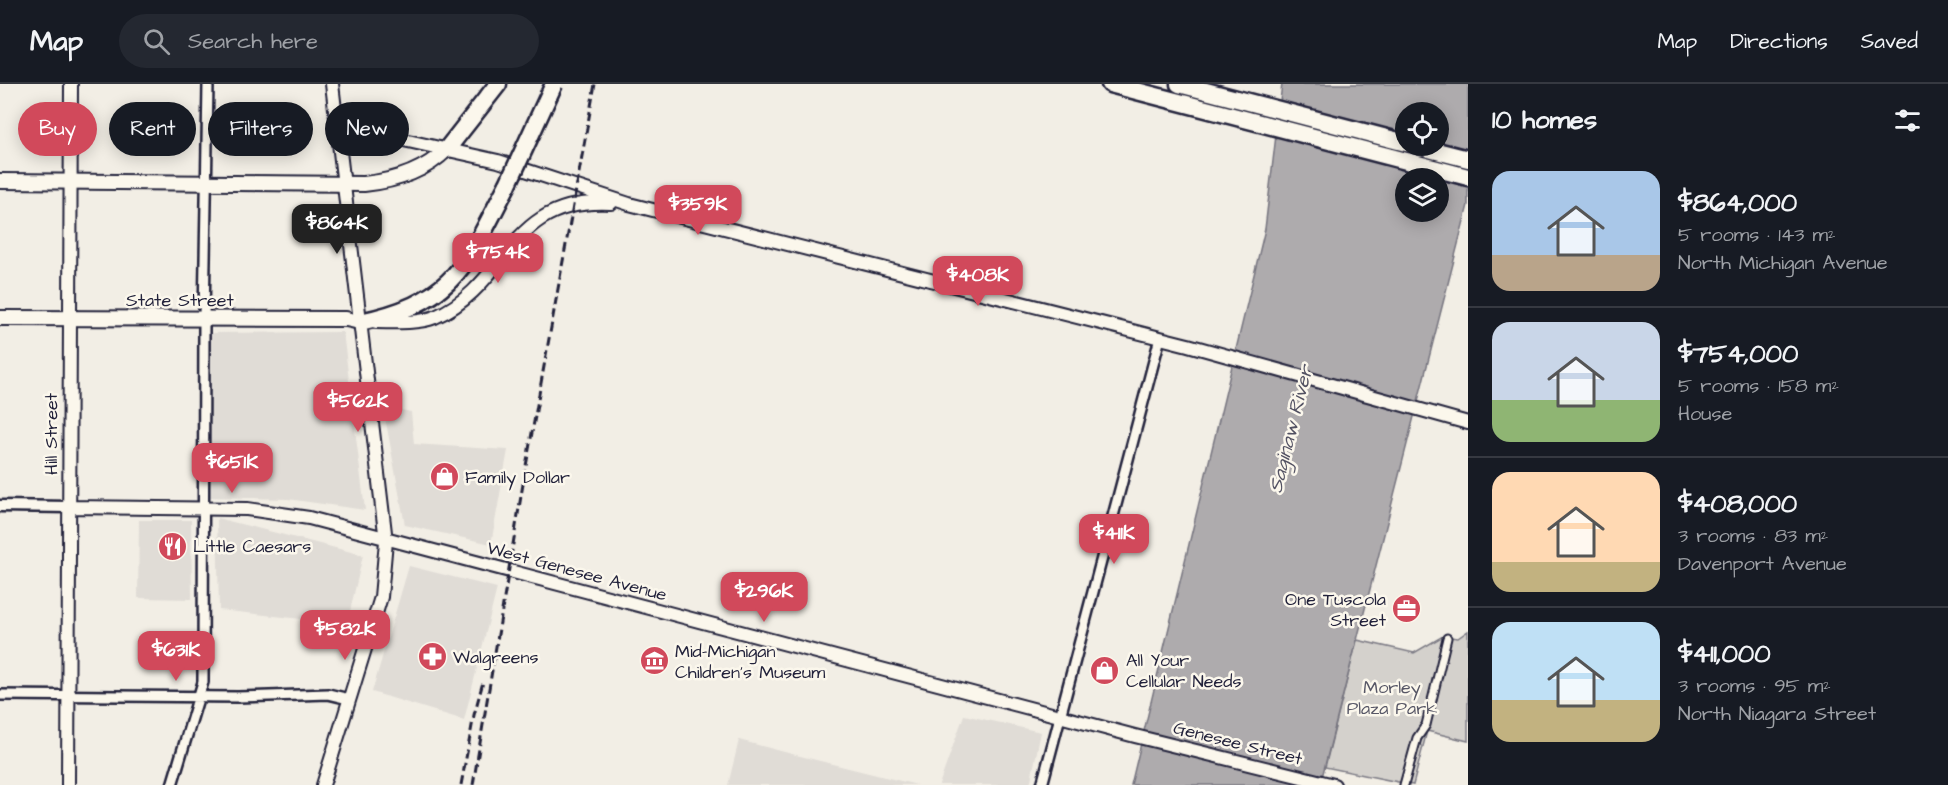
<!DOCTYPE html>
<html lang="en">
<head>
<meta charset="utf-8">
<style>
  :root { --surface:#171b24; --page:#242831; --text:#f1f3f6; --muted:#9ea1a6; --line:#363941; --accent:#d1495b }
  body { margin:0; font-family:"Architects Daughter",sans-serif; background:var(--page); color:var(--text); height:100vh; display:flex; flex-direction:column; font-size:22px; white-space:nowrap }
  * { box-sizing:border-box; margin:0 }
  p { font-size:20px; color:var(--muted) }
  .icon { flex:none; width:33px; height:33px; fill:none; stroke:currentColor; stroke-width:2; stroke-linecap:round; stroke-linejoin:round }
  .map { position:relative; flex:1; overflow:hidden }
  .details { display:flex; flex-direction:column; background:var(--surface); width:480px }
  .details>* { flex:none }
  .guide { position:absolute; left:18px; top:18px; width:570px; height:54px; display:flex; gap:12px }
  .tools { position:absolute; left:1395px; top:18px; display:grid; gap:12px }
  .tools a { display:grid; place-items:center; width:54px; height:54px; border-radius:50%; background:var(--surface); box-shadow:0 3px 15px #0003; font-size:30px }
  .price { position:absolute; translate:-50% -51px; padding:0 14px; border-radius:12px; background:var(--accent); color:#fff; font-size:20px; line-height:39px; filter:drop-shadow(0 2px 3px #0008) }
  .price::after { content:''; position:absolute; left:50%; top:36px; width:18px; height:14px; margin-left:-9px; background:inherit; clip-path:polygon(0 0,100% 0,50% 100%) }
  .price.current { background:#222; color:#fff }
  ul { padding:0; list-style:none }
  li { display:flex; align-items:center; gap:18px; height:150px; padding:0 24px }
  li+li { border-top:2px solid var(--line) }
  li span { display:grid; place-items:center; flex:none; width:168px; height:120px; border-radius:18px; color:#555 }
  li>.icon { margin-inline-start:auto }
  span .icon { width:72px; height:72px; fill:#fffc; stroke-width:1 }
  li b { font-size:26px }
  h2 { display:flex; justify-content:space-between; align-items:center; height:72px; padding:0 24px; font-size:26px }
  .chip { padding:0 21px; border-radius:27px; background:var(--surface); box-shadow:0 3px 15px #0003; font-size:21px; line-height:54px }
  .chip.current { background:var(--accent); color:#fff }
  header { display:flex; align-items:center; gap:36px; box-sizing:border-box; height:84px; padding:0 30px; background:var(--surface); border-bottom:2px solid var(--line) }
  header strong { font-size:28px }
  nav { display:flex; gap:33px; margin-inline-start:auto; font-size:21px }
  .search { width:420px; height:54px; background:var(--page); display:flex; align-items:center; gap:15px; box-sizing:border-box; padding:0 21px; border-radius:33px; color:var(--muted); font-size:22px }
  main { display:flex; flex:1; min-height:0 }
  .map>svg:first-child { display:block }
  .built { fill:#e0dcd6 }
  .green { fill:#d4d1cc; stroke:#7b7a84; stroke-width:1.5 }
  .water { fill:#aeabad; stroke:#76747f; stroke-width:1.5; fill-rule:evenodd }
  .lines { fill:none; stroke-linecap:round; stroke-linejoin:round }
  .pedestrian-casing { stroke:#22223b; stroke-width:11 }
  .minor-casing { stroke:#22223b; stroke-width:14 }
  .tertiary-casing { stroke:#22223b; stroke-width:15 }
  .secondary-casing { stroke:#22223b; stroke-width:16 }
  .primary-casing { stroke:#22223b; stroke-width:18 }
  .motorway-casing { stroke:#22223b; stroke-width:21 }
  .pedestrian { stroke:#fbf7ec; stroke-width:7 }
  .minor { stroke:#fbf7ec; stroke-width:9 }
  .tertiary { stroke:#fbf7ec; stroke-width:10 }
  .secondary { stroke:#fbf7ec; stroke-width:12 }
  .primary { stroke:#fbf7ec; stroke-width:14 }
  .motorway { stroke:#fbf7ec; stroke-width:16 }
  .rail { stroke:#22223b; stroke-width:3; stroke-dasharray:9 4.5; stroke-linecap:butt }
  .motorway-bridge-casing { stroke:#22223b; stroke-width:21; stroke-linecap:butt }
  .motorway-bridge { stroke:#fbf7ec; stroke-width:16 }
  .labels { text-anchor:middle; stroke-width:5; stroke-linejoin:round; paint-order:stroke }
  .street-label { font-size:18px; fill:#22223b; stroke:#fbf7ec }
  .poi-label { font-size:18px; fill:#22223b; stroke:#fbf7ec; text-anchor:start }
  .park-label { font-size:18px; fill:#575766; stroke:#fbf7ec }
  .water-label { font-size:20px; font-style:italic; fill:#535263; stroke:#fbf7ec }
</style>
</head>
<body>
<header>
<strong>Map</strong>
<div class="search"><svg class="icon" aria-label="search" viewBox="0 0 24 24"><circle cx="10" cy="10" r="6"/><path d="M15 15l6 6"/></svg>Search here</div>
<nav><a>Map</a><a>Directions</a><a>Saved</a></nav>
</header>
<main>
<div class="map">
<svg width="1468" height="701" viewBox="0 0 1468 701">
  <rect width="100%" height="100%" fill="#f2eee5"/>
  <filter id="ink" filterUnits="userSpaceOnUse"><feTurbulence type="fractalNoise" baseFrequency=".0167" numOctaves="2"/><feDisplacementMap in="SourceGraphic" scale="12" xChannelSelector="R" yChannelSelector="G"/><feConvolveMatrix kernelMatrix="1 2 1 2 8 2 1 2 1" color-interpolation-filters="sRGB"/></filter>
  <g filter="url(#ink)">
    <path class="built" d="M 343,248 L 365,426 L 288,415 L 210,413 L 210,249 Z
      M 383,322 L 411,328 L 414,360 L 508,366 L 491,460 L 405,441 Z
      M 217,434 L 363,471 L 347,540 L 219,526 Z
      M 139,436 L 191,436 L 192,515 L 138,514 Z
      M 409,482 L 497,504 L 464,636 L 372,608 Z
      M 964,631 L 1041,648 L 1030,701 L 939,701 Z
      M 739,656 L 792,670 L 917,701 L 728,701 Z"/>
    <path class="green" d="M 1468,547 L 1468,657 L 1427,647 L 1413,701 L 1325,683 L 1357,556 L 1414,569 L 1443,552 L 1458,554 Z"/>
    <path class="water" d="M 1282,0 L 1468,0 L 1468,121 L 1320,701 L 1131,701 L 1265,145 ZM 1406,28 L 1438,28 L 1438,62 L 1406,62 ZM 1406,94 L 1438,94 L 1438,128 L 1406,128 Z"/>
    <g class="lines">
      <defs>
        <path id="pedestrian" d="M 1404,701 L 1417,654 L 1426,641 L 1447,554"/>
        <path id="minor" d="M 0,611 L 238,613 L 328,610 L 349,615
          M 172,701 L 203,598 L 204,235 L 208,0
          M 1042,701 L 1160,254"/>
        <path id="tertiary" d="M 0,422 L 69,423"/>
        <path id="secondary" d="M 338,49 L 362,54 L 399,55 L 498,77 L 629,120 L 1188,261 L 1468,339
          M 376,238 C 395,238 417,240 435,233 C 511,200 506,113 611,119
          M 69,423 L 247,425 L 309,434 L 1135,652 L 1334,701
          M 68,701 L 71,0
          M 323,701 L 381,513 L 386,457 L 332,0"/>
        <path id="primary" d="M 0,97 L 364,100 C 395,97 424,88 447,65
          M 0,234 L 346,235 L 360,238"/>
        <path id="motorway" d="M 1110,0 L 1468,93
          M 1179,0 L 1406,59
          M 1417,62 L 1468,75
          M 447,65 L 498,0
          M 360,238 C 456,218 466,180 508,100"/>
      </defs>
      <use href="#pedestrian" class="pedestrian-casing"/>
      <use href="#minor" class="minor-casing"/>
      <use href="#tertiary" class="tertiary-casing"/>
      <use href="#secondary" class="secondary-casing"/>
      <use href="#primary" class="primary-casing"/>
      <use href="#motorway" class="motorway-casing"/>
      <use href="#pedestrian" class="pedestrian"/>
      <use href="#minor" class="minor"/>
      <use href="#tertiary" class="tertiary"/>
      <use href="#secondary" class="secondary"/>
      <use href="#primary" class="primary"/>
      <use href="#motorway" class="motorway"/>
      <path class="rail" d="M 461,701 L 474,631 L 483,598
        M 473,701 L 526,382 L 595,0"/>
      <defs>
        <path id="motorway-bridge" d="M 508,100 L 554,0"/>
      </defs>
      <use href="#motorway-bridge" class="motorway-bridge-casing"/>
      <use href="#motorway-bridge" class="motorway-bridge"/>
    </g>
  </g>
  <defs>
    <symbol id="shop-disc" viewBox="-11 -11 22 22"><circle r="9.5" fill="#d1495b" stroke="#fbf7ec"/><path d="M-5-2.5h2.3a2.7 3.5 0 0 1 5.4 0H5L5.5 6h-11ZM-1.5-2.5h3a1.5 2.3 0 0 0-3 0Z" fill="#fff"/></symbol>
    <symbol id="restaurant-disc" viewBox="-11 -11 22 22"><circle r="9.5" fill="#d1495b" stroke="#fbf7ec"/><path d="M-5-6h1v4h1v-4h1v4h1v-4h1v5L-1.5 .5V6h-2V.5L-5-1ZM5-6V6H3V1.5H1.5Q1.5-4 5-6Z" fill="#fff"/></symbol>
    <symbol id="office-disc" viewBox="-11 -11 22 22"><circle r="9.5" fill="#d1495b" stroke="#fbf7ec"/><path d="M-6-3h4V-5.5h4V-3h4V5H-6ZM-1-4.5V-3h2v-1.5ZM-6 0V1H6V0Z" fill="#fff"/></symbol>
    <symbol id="pharmacy-disc" viewBox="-11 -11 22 22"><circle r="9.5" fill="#d1495b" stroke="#fbf7ec"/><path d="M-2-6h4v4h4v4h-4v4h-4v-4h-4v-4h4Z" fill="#fff"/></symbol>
    <symbol id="museum-disc" viewBox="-11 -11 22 22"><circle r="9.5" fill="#d1495b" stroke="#fbf7ec"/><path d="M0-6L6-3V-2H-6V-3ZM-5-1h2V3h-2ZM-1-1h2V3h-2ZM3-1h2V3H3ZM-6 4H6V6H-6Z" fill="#fff"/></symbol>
  </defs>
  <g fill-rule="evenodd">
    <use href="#shop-disc" x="428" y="376" width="33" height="33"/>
    <use href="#restaurant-disc" x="156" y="446" width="33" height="33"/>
    <use href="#office-disc" x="1390" y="508" width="33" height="33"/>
    <use href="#pharmacy-disc" x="416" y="556" width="33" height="33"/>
    <use href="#museum-disc" x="638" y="560" width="33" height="33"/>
    <use href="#shop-disc" x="1088" y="570" width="33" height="33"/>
  </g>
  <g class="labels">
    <g class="street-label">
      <text x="180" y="222">State Street</text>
      <text transform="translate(51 350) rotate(-90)" y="6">Hill Street</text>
      <text transform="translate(577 487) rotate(15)" y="6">West Genesee Avenue</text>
      <text transform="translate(1238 659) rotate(14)" y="6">Genesee Street</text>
    </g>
    <g class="poi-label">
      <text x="465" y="399">Family Dollar</text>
      <text x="193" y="468">Little Caesars</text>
      <text x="1386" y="521" text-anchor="end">One Tuscola<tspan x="1386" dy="21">Street</tspan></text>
      <text x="675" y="573">Mid-Michigan<tspan x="675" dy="21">Children's Museum</tspan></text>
      <text x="453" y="579">Walgreens</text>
      <text x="1126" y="582">All Your<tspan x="1126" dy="21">Cellular Needs</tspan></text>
    </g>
    <g class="park-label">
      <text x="1392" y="609">Morley<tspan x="1392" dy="21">Plaza Park</tspan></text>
    </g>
    <g class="water-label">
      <text transform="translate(1290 345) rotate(-76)" y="7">Saginaw River</text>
    </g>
  </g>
</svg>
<div class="tools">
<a><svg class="icon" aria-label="locate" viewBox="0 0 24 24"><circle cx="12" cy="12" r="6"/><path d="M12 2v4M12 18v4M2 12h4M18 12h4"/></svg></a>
<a><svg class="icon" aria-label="layers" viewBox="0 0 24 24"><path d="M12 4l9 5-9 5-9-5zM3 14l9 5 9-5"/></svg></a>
</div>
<b class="price" style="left:698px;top:152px">$359K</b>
<b class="price current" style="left:337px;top:171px">$864K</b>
<b class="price" style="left:498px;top:200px">$754K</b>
<b class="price" style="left:978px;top:223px">$408K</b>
<b class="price" style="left:358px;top:349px">$562K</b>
<b class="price" style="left:232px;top:410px">$651K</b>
<b class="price" style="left:1114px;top:481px">$411K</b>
<b class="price" style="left:764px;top:539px">$296K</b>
<b class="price" style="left:345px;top:577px">$582K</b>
<b class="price" style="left:176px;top:598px">$631K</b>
<div class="guide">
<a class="chip current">Buy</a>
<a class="chip">Rent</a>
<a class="chip">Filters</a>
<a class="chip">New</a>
</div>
</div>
<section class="details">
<h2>10 homes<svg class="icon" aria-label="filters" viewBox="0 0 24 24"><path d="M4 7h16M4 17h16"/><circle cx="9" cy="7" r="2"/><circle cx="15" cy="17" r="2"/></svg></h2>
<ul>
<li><span style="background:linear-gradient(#a9c7e8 70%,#b9a48a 0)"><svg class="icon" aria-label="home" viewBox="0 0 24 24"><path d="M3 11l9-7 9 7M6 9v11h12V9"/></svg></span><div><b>$864,000</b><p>5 rooms · 143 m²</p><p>North Michigan Avenue</p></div></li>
<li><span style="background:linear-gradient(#c9d6e8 65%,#8fb573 0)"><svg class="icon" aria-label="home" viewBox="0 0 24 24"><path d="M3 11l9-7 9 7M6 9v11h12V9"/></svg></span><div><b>$754,000</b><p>5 rooms · 158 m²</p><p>House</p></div></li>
<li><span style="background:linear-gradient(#ffd9b3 75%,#c2b280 0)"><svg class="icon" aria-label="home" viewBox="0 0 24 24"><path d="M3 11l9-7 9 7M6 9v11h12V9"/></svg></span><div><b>$408,000</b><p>3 rooms · 83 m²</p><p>Davenport Avenue</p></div></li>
<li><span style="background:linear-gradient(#bfe0f5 65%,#c2b280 0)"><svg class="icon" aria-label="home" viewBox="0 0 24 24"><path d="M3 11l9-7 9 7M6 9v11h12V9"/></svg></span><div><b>$411,000</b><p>3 rooms · 95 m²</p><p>North Niagara Street</p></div></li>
</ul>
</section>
</main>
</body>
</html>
